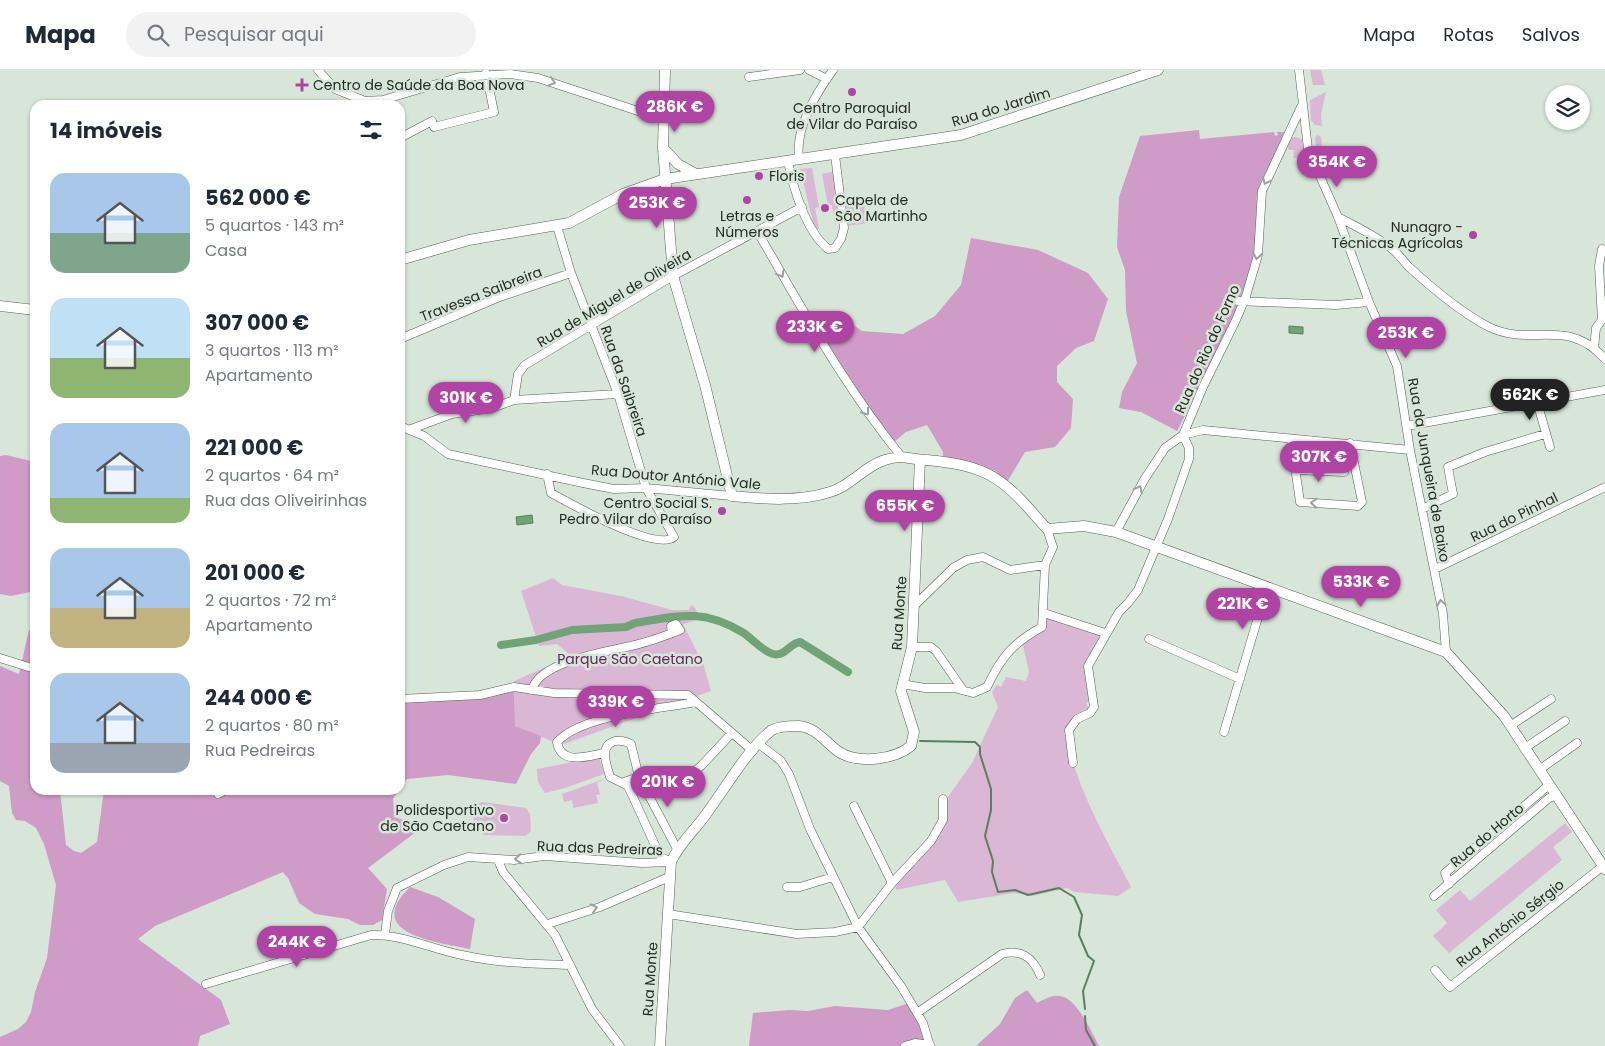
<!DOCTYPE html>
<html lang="pt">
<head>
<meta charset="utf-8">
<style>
  :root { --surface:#fff; --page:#f2f2f3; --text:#1f2937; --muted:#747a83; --line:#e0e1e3; --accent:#b044a4 }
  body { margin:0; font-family:Poppins,sans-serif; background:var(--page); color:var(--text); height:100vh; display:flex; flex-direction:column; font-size:19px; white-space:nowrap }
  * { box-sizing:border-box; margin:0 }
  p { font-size:16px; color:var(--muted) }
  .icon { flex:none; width:28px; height:28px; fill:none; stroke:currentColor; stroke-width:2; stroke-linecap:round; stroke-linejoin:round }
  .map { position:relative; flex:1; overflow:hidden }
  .side { position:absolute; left:30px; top:30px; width:375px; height:695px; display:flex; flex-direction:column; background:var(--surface); border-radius:15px; box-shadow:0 1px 4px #0004 }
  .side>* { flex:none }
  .controls { position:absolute; left:1545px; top:15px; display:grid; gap:10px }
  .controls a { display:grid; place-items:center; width:45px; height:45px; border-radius:50%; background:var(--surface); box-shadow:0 1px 4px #0004; font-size:25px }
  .price { position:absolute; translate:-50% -42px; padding:0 11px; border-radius:18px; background:var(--accent); color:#fff; font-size:16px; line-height:32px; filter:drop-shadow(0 1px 2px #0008) }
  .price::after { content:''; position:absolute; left:50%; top:30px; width:15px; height:11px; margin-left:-8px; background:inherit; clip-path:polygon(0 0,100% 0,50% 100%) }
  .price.on { background:#222; color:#fff }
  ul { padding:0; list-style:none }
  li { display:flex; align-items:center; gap:15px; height:125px; padding:0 20px }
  li span { display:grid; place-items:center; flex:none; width:140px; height:100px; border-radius:15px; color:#555 }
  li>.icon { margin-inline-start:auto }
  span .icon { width:60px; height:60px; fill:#fffc; stroke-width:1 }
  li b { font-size:21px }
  h2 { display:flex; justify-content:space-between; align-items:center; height:60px; padding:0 20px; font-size:21px }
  header { display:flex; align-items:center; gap:30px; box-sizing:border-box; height:70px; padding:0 25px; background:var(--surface); border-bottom:1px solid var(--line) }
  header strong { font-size:24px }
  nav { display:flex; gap:28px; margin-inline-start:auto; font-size:18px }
  .search { width:350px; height:45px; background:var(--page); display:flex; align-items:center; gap:12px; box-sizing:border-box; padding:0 18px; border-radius:28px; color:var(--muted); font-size:19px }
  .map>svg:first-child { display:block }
  .green { fill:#dab7d4 }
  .forest { fill:#cf9bc7 }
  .water { fill:#70a375; stroke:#5a7f5d }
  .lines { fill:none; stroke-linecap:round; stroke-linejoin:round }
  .stream { stroke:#5a7f5d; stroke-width:2 }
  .canal { stroke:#70a375; stroke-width:8 }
  .minor-casing { stroke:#556256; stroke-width:9 }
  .major-casing { stroke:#556256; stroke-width:11 }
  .minor { stroke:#fff; stroke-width:8 }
  .major { stroke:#fff; stroke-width:10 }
  .oneway { stroke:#9da09d }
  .poi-dot { fill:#b044a4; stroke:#d7e6d8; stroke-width:2 }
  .labels { text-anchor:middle; stroke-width:5; stroke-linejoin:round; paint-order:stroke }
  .poi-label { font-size:14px; fill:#262b26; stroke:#d7e6d8; text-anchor:start }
  .street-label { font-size:14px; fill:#262b26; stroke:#d7e6d8 }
  .park-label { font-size:14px; fill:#62245b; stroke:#d7e6d8 }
</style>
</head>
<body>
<header>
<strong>Mapa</strong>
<div class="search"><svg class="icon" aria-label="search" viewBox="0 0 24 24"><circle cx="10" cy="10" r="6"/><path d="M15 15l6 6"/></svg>Pesquisar aqui</div>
<nav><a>Mapa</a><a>Rotas</a><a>Salvos</a></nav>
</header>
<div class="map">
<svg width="1605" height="976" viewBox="0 0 1605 976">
  <rect width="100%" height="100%" fill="#d7e6d8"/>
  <path class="green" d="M 1310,0 L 1321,0 L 1325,15 L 1313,15 Z
    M 1326,22 L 1321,44 L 1322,56 L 1315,55 L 1311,50 L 1310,30 Z
    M 1317,65 L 1321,67 L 1323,82 L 1317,82 L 1315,68 Z
    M 1295,67 L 1302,69 L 1305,87 L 1293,88 L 1294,80 L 1289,80 L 1287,77 L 1291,68 Z
    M 812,98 L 819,137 L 815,138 L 819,159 L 817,159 L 813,152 L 800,99 Z
    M 835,101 L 841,145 L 836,146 L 835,155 L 832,135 L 828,136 L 822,104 Z
    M 863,129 L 867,153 L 847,156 L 844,132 Z
    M 553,508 L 562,515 L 621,526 L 672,540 L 689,540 L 691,535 C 697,538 698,544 698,550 L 683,554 L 704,596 L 711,621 L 561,675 L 515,656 L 514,611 L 571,586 L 557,574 L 539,576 L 521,521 Z
    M 1045,547 L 1102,565 L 1086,595 L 1090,628 L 1086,634 L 1089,638 L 1077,644 L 1067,655 C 1067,704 1109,773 1131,817 L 1118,826 L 1074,822 L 1067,818 L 1032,826 L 1014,823 L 958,832 L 945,810 L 896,820 L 895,814 L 918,791 L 939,764 L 945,731 L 972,693 L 998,637 L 992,622 L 997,615 L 1001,617 L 1006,607 L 1026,611 L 1029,602 L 1022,571 L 1044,560 Z
    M 599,687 L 604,704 L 565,718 L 545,723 L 538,712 L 537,699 Z
    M 604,709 L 597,713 L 600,724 L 596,725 L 598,733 L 573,738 L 572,730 L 564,732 L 562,724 Z
    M 482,732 L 526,738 L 530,744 L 531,761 L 525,766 L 484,765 C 476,758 469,745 475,735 Z
    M 1565,753 L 1572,762 L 1553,777 L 1562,790 L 1449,883 L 1433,866 L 1447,853 L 1436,840 L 1460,820 L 1470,831 Z"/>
  <path class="forest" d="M 1199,60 L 1200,69 L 1274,62 L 1275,66 L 1278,65 L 1277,62 L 1284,62 L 1277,84 L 1261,111 L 1257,125 L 1255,183 L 1241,227 L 1239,229 L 1239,234 L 1223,272 L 1177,361 L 1141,342 L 1119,338 L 1122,322 L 1137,293 L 1126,241 L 1125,200 L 1117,177 L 1119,127 L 1140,66 Z
    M 971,168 L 1038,180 L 1088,203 L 1108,229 L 1094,271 L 1076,278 L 1057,296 L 1057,312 L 1073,329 L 1071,358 L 1055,377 L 1025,382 L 1007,412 L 994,400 L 943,386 L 943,382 L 927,355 L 906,362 L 893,373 L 872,345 L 811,252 L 834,241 L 862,261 L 903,264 L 935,246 L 961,215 Z
    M 6,385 L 35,392 L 35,521 L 11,526 L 0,524 L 0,386 Z
    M 29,560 L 35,560 L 35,720 L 60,720 L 66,775 L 74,781 L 81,783 L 97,772 L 104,720 L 399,720 L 393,728 L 394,747 L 424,756 L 368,798 L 387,819 L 382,850 L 373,855 L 360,855 L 348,849 L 315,844 L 299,833 L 288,808 L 283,802 L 155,856 L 138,869 L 221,930 L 230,954 L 200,966 L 198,976 L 0,976 L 0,967 L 18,959 L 26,952 L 31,942 L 35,922 L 47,888 L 56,815 L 44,774 L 36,758 L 25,751 L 16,750 L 12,743 L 9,716 L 0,711 L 0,596 L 19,604 Z
    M 514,617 L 515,656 L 541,666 L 540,673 L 531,684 L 516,714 L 448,705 L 407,709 L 400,718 L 400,629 L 427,630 Z
    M 410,817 L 438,827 L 475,849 L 470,879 C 437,872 362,864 410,817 Z
    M 1027,920 L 1037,933 C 1044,930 1051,925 1059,926 C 1076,926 1092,963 1099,976 L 976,976 L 1000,954 L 1015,928 Z
    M 909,933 L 932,976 L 749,976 L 753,943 L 789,940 L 808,941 L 835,936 L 888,940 Z"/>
  <path class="water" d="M 1289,256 L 1303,257 L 1303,264 L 1289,263 Z
    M 532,445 L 533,453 L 517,455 L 516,447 Z"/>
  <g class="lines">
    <path class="stream" d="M 920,671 L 975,672 L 980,677 L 980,684 L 991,719 L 991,740 L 985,766 L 993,791 L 992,802 L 998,822 L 1015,820 L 1028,825 L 1059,818 L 1074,827 L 1082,845 L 1079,865 L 1088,886 L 1094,891 L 1083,921 L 1085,939
      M 1085,946 L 1086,960 L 1095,976"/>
    <path class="canal" d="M 501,575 L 536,570 L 572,560 L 626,557 L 635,553 C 679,546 701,538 742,562 C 752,568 762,581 773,584 C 785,587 790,573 800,572 L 848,602"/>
    <defs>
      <path id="minor" d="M 318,0 L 335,19 L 365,31 L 383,30 L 460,7 L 510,4 L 538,8 L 662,49
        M 809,0 L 827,9
        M 1299,0 L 1308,79 L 1338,147 L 1369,232 L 1397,296 L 1410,380 L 1443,544 L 1446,582
        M 749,7 L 800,0
        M 400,68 L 432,51 L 434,57 L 494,42 L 486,3
        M 799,89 C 795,58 815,25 833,0
        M 788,91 C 793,118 806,161 828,179 L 835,178 L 841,169 L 844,158 L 835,85
        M 1338,147 C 1355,156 1376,166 1391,178 C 1398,183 1403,191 1409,197 C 1433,219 1460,242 1489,257 C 1533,278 1567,246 1605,289
        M 757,161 C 802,238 844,316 901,386
        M 1602,179 L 1599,196 L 1602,250
        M 1238,231 L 1336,235 L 1369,232
        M 400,269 L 497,228 L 571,203
        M 1594,278 L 1596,258 L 1605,246
        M 514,330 L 518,304 L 525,295 L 673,206 L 802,137
        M 1537,332 L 1550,377
        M 400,356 L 424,366 L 448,384 L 583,413 L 614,419 L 646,418 L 732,426
        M 1407,356 L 1605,320
        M 411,359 L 452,344 L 492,338 L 514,330 L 618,324
        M 1183,365 L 1203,360 L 1410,380
        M 1291,369 L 1300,432 L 1358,436 L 1362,432 L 1350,373
        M 1296,400 L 1344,402
        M 547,404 L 551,423 C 571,434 656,482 674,467 L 646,418 L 618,324 L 571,203 L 557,156
        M 1422,439 L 1453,424 L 1448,397 L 1485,382 L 1545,364
        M 1116,462 L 1144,410 L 1165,378 L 1183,365 L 1203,317 L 1236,250 L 1246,226 L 1258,185 L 1262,121 L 1301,37
        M 1435,499 L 1605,417
        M 914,536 L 953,498 L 967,490 L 983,487 L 1010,500 L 1045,495
        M 1044,543 L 1105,563
        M 1149,569 L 1240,609
        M 912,577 L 931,577 L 936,581 L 963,620
        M 0,588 L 35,599
        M 902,614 L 925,618 L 954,618 L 973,623 L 987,617 C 1001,587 1013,573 1042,557 L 1045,495 L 1053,477 L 1047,459
        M 532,620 C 539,591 610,581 635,575 C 651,571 665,566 680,560 L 676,554 L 671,556 L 672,563
        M 400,629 L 480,625 L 514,617 L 554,623 L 688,625 L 753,681
        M 1510,656 L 1551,629
        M 1224,662 L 1267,517
        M 759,674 L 781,691 L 789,704 L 810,759 L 858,857 L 901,916 L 923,953 L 930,976
        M 1525,678 L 1565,651
        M 604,683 C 588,686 561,696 557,672 C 581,645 660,639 696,632
        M 1073,693 L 1069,660 L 1077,649 L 1090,643 L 1094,637 L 1088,596 L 1119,542 L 1128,533 L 1138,520 L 1168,449 L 1189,389 L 1189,378 L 1183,365
        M 1539,700 L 1577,673
        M 624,712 L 653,702 L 676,708 L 690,705 L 701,696 L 732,663
        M 218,724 L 226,720
        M 854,736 L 892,813
        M 498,790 L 503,802 L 555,865 L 592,939 L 620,976
        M 670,792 L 660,786 L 628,716 L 610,707 C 607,695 598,676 615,671 C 622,670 626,671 631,674 L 639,707 L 677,779
        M 1449,814 L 1445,803 L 1549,715
        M 787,817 L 800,817 L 833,807
        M 1434,826 L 1549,728 L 1557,725
        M 668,844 L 797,864 L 835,862 L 858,857 L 892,813 L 931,771 L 943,750 L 943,729
        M 548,854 L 600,837 L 669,807
        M 385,864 L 388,841 L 397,818 L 444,795 L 468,787 L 514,790 L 544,786 L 642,793 L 671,792
        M 1435,900 L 1450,917 L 1603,796
        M 206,914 L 371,865 C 402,864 431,879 462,885 C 498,893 533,894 570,895
        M 917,943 L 1002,884 C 1020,879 1033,887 1040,905
        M 905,976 L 915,973 L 930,975"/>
      <path id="major" d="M 665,0 L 663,78 L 673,206 L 705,315 L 732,426 C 764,429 799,432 830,422 C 849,417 863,398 882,391 C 902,384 907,389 927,390 C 993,396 1005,411 1047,459 L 1084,456 L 1116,462 L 1446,582 L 1504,646 L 1605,799
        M 663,78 L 678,94 L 696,104
        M 400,190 L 469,170 L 569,153 L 623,124 L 665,109 L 961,65 L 1158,0
        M 0,236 L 35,240
        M 660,976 L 671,792 C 679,774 693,762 704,747 C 723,722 748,678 772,660 C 779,656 790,656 798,656 C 816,657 825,672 839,682 C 858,694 894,690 911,676 L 914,662 L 901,621 L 912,577 L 920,390"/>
    </defs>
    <use href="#minor" class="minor-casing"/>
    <use href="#major" class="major-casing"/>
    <use href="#minor" class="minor"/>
    <use href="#major" class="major"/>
  </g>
  <defs><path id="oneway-chevron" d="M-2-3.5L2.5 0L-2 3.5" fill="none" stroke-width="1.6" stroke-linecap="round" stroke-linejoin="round" transform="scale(1.25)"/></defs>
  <g class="oneway">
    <use href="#oneway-chevron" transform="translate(552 12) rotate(18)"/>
    <use href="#oneway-chevron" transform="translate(1266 111) rotate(115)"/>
    <use href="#oneway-chevron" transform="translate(1257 186) rotate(100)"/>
    <use href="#oneway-chevron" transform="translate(781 204) rotate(61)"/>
    <use href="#oneway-chevron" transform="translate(866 342) rotate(54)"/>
    <use href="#oneway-chevron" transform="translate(1139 419) rotate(-62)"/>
    <use href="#oneway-chevron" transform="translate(1314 433) rotate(-176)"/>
    <use href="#oneway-chevron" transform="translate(1441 533) rotate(-100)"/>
    <use href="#oneway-chevron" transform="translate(518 789) rotate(175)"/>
    <use href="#oneway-chevron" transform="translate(594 838) rotate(-17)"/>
  </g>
  <g class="poi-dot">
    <path d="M299.5 7.5h5v5h5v5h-5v5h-5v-5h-5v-5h5z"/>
    <circle cx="852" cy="22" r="5"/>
    <circle cx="759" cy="106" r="5"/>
    <circle cx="747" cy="130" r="5"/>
    <circle cx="825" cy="138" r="5"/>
    <circle cx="1473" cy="165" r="5"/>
    <circle cx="722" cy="441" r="5"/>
    <circle cx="504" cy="748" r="5"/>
  </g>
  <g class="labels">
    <g class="poi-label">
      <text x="313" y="20">Centro de Saúde da Boa Nova</text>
      <text x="852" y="43" text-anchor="middle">Centro Paroquial<tspan x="852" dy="16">de Vilar do Paraíso</tspan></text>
      <text x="769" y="111">Floris</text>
      <text x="835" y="135">Capela de<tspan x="835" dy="16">São Martinho</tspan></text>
      <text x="747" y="151" text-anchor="middle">Letras e<tspan x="747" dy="16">Números</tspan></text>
      <text x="1463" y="162" text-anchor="end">Nunagro -<tspan x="1463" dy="16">Técnicas Agrícolas</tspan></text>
      <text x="712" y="438" text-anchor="end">Centro Social S.<tspan x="712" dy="16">Pedro Vilar do Paraíso</tspan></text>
      <text x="494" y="745" text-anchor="end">Polidesportivo<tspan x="494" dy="16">de São Caetano</tspan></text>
    </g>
    <g class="street-label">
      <text transform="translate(1001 37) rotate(-17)" y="5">Rua do Jardim</text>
      <text transform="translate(481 224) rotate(-21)" y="5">Travessa Saibreira</text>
      <text transform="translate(614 228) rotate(-31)" y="5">Rua de Miguel de Oliveira</text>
      <text transform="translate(1207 279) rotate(-66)" y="5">Rua do Rio do Forno</text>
      <text transform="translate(624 311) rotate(71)" y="5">Rua da Saibreira</text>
      <text transform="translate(1429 400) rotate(80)" y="5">Rua da Junqueira de Baixo</text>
      <text transform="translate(676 407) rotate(5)" y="5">Rua Doutor António Vale</text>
      <text transform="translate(1514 447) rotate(-26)" y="5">Rua do Pinhal</text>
      <text transform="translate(899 543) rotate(-86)" y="5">Rua Monte</text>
      <text transform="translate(1487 765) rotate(-40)" y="5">Rua do Horto</text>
      <text transform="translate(600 778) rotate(2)" y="5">Rua das Pedreiras</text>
      <text transform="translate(1510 853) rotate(-38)" y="5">Rua António Sérgio</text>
      <text transform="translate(650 909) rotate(-86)" y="5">Rua Monte</text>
    </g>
    <g class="park-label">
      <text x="630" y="594">Parque São Caetano</text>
    </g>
  </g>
</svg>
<div class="controls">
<a><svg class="icon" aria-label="layers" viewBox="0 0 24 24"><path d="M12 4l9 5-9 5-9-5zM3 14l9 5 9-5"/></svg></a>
</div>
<b class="price" style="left:675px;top:63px">286K €</b>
<b class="price" style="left:1337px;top:118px">354K €</b>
<b class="price" style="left:657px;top:159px">253K €</b>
<b class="price" style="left:815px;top:283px">233K €</b>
<b class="price" style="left:1406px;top:289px">253K €</b>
<b class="price on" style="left:1530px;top:351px">562K €</b>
<b class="price" style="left:466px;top:354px">301K €</b>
<b class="price" style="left:1319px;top:413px">307K €</b>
<b class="price" style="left:905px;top:462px">655K €</b>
<b class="price" style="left:1361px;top:538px">533K €</b>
<b class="price" style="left:1243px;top:560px">221K €</b>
<b class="price" style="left:616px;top:658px">339K €</b>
<b class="price" style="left:668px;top:738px">201K €</b>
<b class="price" style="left:297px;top:898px">244K €</b>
<section class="side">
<h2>14 imóveis<svg class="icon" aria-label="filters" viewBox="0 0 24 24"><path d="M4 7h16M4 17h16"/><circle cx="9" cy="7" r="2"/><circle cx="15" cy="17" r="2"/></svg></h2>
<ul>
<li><span style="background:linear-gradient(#a9c7e8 60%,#7fa58c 0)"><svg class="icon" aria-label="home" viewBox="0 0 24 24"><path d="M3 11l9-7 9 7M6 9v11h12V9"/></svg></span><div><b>562 000 €</b><p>5 quartos · 143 m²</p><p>Casa</p></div></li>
<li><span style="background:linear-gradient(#bfe0f5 60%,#8fb573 0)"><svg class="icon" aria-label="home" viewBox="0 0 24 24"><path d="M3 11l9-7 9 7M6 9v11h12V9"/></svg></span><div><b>307 000 €</b><p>3 quartos · 113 m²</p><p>Apartamento</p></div></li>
<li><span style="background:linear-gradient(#a9c7e8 75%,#8fb573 0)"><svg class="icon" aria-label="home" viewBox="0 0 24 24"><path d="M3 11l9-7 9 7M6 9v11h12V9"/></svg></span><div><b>221 000 €</b><p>2 quartos · 64 m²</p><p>Rua das Oliveirinhas</p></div></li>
<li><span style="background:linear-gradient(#a9c7e8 60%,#c2b280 0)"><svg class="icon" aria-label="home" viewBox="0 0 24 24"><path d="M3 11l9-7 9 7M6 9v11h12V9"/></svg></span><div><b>201 000 €</b><p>2 quartos · 72 m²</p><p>Apartamento</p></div></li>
<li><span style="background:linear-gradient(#a9c7e8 70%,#9aa5b1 0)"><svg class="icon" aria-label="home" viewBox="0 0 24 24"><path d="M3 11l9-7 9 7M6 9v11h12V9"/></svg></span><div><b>244 000 €</b><p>2 quartos · 80 m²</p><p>Rua Pedreiras</p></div></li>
</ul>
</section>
</div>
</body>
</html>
